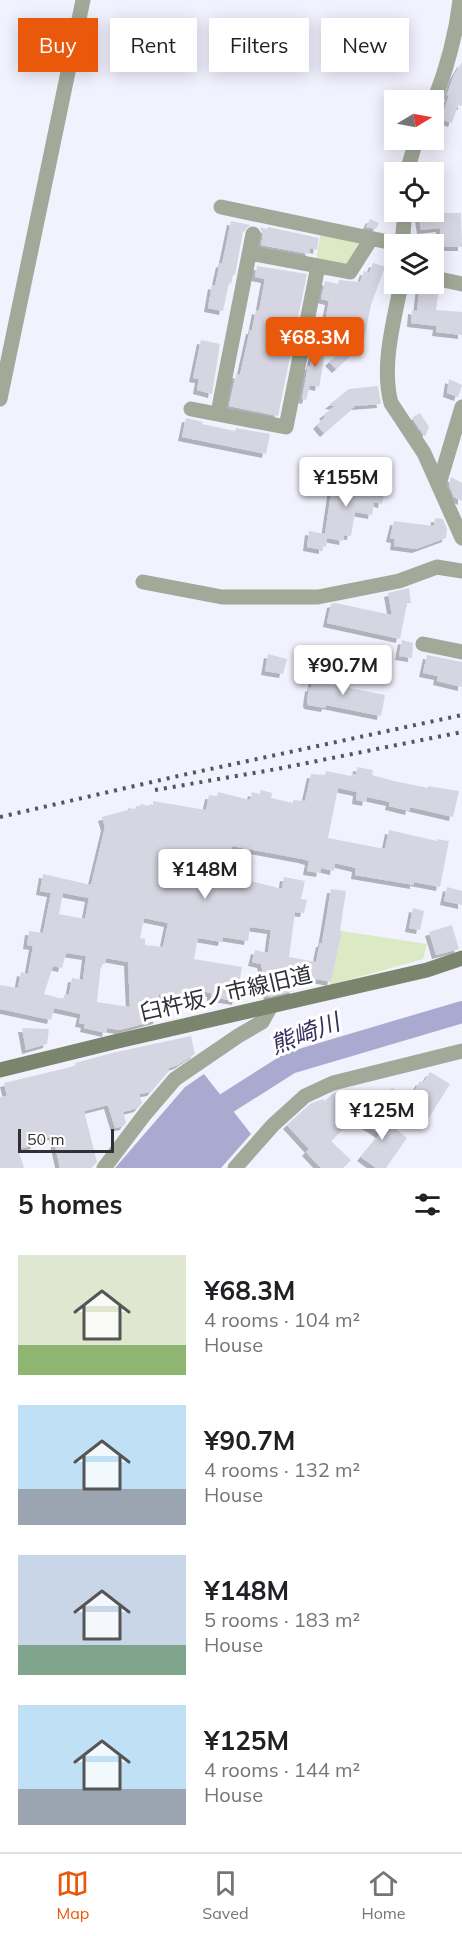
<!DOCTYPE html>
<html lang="en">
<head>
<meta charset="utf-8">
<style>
  :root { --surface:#fff; --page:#f6f6f6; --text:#202124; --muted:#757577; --line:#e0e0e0; --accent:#ea580c }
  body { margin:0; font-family:Mulish,"Noto Sans JP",sans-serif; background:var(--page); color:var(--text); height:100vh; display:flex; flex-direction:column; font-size:22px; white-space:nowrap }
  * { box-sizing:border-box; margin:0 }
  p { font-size:20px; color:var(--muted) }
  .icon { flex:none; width:33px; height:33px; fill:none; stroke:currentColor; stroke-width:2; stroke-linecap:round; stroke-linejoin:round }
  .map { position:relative; height:1168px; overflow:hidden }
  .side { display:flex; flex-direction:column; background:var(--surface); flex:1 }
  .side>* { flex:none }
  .guide { position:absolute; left:18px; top:18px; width:426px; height:54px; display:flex; gap:12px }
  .needle { width:39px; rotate:80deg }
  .tools { position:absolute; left:384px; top:90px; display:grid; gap:12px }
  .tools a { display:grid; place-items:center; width:60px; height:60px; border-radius:0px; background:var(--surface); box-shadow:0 3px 15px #0003; font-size:30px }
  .scale { position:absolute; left:18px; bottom:15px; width:96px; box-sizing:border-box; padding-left:6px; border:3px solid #303035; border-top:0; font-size:16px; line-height:21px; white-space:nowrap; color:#303035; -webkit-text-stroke:4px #fff; paint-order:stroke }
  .price { position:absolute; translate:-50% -51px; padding:0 14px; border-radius:6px; background:#fff; color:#222; font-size:20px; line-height:39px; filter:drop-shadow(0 2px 3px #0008) }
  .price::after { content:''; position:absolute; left:50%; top:36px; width:18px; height:14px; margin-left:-9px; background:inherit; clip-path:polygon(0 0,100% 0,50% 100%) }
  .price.on { background:var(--accent); color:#fff }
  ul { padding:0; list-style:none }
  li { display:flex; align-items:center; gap:18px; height:150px; padding:0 18px }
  li span { display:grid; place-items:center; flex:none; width:168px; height:120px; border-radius:0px; color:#555 }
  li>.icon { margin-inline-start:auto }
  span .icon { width:72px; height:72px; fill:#fffc; stroke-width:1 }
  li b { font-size:26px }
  h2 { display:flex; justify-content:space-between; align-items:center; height:72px; padding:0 18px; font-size:26px }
  .tag { padding:0 21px; border-radius:0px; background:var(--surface); box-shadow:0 3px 15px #0003; font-size:21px; line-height:54px }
  .tag.on { background:var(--accent); color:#fff }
  .menu { display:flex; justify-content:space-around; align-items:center; height:84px; border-top:2px solid var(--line); background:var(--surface); font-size:16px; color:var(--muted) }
  .menu a { display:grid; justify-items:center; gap:3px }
  .menu .on { color:var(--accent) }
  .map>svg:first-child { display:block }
  .green { fill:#dbeac5 }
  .water { fill:#aaa9cf }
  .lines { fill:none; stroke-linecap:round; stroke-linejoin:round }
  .river { stroke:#aaa9cf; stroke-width:22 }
  .building { fill:#d6d6e2; fill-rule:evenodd; filter:url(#shadow) }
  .street { stroke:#a2a998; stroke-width:15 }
  .secondary { stroke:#7b856d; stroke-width:15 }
  .rail { stroke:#55555c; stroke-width:4; stroke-dasharray:3 6; stroke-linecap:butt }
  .labels { text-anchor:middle; stroke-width:6; stroke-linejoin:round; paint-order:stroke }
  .street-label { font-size:22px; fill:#303035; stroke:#fff }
  .water-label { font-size:24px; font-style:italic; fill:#342f5f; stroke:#fff }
</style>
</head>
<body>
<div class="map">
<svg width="462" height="1168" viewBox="0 0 462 1168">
  <defs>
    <filter id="shadow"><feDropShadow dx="-4" dy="4" stdDeviation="0" flood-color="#0004"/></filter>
  </defs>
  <rect width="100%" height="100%" fill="#f2f2ff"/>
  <path class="green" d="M 321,231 L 362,244 L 350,265 L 316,261 Z
    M 342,931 L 427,944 L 423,959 L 330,985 Z"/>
  <path class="water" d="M 204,1074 L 251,1134 L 221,1168 L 115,1168 L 185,1087 Z"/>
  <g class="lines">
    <path class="river" d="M 205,1123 L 227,1103 L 290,1063 L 462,1012"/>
  </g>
  <path class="building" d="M 462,62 L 462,106 L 458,105 L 452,123 L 441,119 L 449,96 L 447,95 L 454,75 Z
    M 434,169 L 444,170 L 441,201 L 434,201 Z
    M 434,213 L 461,213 L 462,247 L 443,247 L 443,240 L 440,240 L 440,228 L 421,230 L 419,217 L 434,215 Z
    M 370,219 L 379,223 L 376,229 L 366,227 Z
    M 231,221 L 250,225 L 243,232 L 235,275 L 233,275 L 231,284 L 229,283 L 223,311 L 208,308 L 212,285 L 215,286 L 220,263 L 222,264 Z
    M 260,227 L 267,229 L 268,227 L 319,238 L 317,250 L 310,248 L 309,254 L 261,245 L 263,235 Z
    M 373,263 L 385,267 L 371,305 L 363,344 L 336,369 L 329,362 L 346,347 L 353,347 L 358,345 L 360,336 L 354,329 L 325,322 L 329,301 L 321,299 L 325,281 L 338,284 L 339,280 L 360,282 L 364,271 L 369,273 Z
    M 257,266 L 307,274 L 278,416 L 229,406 L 236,374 L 240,375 L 250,330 L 252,330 L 256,310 L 259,311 L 264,284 L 265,279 L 255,277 Z
    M 420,284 L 426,284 L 439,289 L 436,310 L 462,312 L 462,335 L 436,332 L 437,326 L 411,323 L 412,310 L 417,311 Z
    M 201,340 L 220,344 L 212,394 L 197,390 L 199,379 L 193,378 Z
    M 316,340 L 327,343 L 319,387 L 310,385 L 306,400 L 302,399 L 308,366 L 310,366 Z
    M 449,379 L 462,385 L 458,397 L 447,393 Z
    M 378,386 L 381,404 L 355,406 L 324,433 L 317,425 L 325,417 L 323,415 L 335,406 L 329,405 L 349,389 Z
    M 420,413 L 429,427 L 425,437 L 412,418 Z
    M 186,418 L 203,422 L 202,424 L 235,431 L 236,428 L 270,434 L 266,454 L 182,437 Z
    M 334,473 L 360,477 L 359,483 L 385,487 L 382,504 L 374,502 L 372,515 L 355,512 L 351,536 L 344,535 L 343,541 L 327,538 L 326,547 L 323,546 L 323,550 L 307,547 L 309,531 L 325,534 Z
    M 451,477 L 462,483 L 462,501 L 454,497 L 449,485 Z
    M 435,518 L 443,519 L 447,529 L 446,538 L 416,549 L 394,546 L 395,539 L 390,538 L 394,521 L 434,526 Z
    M 409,588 L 411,603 L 407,603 L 400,639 L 327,623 L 331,604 L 335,603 L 392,615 L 388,593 Z
    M 402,640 L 413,643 L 412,658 L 399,656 Z
    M 268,654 L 287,659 L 283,674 L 265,671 Z
    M 427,655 L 462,662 L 462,687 L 437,681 L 438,676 L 423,673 Z
    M 320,669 L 331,671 L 330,684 L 385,695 L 381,716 L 326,705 L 325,708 L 308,705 L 307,702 L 309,687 L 311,688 L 314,672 L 320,673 Z
    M 357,767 L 373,770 L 372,775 L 394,781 L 428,788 L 428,786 L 459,791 L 453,817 L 410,807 L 409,811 L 389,806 L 390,802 L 367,797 L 366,802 L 356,800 L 357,792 L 338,788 L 328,838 L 385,849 L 389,830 L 437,841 L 437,839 L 449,841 L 440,887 L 414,882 L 414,885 L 355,875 L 356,868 L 335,863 L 334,871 L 321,868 L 320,873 L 307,871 L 309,861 L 302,859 L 232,846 L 228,873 L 235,875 L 235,877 L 282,889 L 284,877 L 305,881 L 301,899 L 307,900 L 304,913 L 295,912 L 289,957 L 316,962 L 320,943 L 322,943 L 331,889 L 346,891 L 340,930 L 342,931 L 331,982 L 291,974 L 294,991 L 268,997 L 261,964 L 252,962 L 255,950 L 268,953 L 271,930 L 250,927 L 248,941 L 223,937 L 222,942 L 198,938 L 194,959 L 242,967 L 236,1001 L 211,997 L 211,993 L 192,989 L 190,1000 L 159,994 L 157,1020 L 120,1030 L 107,1028 L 106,1033 L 84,1028 L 85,1024 L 79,1023 L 81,1014 L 54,1008 L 51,1020 L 0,1009 L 0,985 L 18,988 L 21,972 L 28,974 L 33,946 L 27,945 L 29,931 L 43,933 L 51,893 L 40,891 L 43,874 L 91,885 L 105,827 L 102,817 L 128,810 L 128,808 L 135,809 L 136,806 L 140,806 L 140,804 L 150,806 L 150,804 L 153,805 L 153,801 L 206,810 L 209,795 L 217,796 L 218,792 L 250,800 L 252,792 L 260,794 L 261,790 L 272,793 L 271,798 L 293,803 L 293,800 L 305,801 L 311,774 L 325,775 L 326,771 L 351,776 L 352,774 L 356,774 ZM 63,893 L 89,898 L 85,919 L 59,914 ZM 144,918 L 168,923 L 163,947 L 145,945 L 145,939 L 140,938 ZM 66,953 L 86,956 L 83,980 L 72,978 L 69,995 L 65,994 L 63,999 L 44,994 L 53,966 L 62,968 ZM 106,958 L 128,962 L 130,1007 L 97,1002 L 101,964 L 105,964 Z
    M 447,887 L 462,891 L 462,905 L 444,901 Z
    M 413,908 L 424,911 L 420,930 L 409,928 Z
    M 452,925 L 459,949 L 436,955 L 429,932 Z
    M 22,1028 L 49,1029 L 47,1044 L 26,1050 Z
    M 191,1036 L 195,1054 L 178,1065 L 169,1068 L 169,1071 L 151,1092 L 139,1094 L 142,1103 L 138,1108 L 123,1112 L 126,1122 L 124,1126 L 115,1128 L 108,1105 L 84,1111 L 97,1162 L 91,1168 L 60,1168 L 53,1136 L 34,1141 L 35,1145 L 18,1149 L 24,1168 L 0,1168 L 0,1097 L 7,1096 L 4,1083 L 75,1066 L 75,1063 L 112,1053 Z
    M 430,1072 L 450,1084 L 425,1124 L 416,1119 L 424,1105 L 411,1097 L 420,1081 L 423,1083 Z
    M 392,1088 L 402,1094 L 394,1107 L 384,1101 Z
    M 343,1091 L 353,1101 L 338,1115 L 347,1125 L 331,1141 L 351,1160 L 343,1168 L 321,1168 L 306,1152 L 309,1149 L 287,1125 L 310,1104 L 323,1099 L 325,1101 L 332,1094 Z
    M 369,1107 L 407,1138 L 386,1168 L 376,1168 L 361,1157 L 380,1134 L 360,1121 Z"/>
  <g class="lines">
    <path class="street" d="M 434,101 C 447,68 456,35 460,0
      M 407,172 L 416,140
      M 221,207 L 398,244
      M 402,244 L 405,212
      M 250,253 L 350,272 L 371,239
      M 434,278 L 462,284
      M 401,284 C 394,321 381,365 391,403 L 424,453 L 462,538
      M 306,328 L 351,338
      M 0,399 L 83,0
      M 191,409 L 286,427 L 318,266
      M 218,413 L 253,234
      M 439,484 L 462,407
      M 143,582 L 222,597 L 318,597 L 399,581 L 437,567 L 462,571
      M 423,644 L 462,652
      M 104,1168 L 145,1114 L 175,1079 L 238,1036 L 262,1022 L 271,1006
      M 235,1168 L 273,1125 L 305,1096 L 333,1083 L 462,1051"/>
    <path class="secondary" d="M 0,1070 L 118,1041 L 427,970 L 462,958"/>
    <path class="rail" d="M 155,790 L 277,769 L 462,732
      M 0,817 L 178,776 L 462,715"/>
  </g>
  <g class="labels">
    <g class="street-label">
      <text transform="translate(226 993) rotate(-13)" y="8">臼杵坂ノ市線旧道</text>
    </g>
    <g class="water-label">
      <text transform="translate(305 1034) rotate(-21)" y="8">熊崎川</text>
    </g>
  </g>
</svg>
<div class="tools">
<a><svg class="needle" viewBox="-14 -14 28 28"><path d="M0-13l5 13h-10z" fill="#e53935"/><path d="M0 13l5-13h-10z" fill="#757577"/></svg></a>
<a><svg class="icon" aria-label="locate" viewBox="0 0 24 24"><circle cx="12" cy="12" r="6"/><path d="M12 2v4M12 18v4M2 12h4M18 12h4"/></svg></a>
<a><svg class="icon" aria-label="layers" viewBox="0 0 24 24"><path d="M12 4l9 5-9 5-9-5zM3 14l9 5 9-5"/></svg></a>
</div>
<div class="scale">50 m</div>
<b class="price on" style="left:315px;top:368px">¥68.3M</b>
<b class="price" style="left:346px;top:508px">¥155M</b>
<b class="price" style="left:343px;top:696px">¥90.7M</b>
<b class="price" style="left:205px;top:900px">¥148M</b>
<b class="price" style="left:382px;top:1141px">¥125M</b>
<div class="guide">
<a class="tag on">Buy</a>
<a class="tag">Rent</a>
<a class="tag">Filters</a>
<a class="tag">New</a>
</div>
</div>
<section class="side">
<h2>5 homes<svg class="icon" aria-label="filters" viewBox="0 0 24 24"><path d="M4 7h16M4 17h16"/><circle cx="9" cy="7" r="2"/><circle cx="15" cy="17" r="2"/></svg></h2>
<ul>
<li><span style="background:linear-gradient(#dfe7d0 75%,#8fb573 0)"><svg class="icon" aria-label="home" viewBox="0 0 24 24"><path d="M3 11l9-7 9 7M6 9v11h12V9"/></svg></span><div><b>¥68.3M</b><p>4 rooms · 104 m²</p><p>House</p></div></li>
<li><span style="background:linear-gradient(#bfe0f5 70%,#9aa5b1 0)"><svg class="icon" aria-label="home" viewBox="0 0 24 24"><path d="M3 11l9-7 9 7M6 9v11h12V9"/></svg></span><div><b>¥90.7M</b><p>4 rooms · 132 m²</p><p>House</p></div></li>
<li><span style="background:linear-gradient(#c9d6e8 75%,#7fa58c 0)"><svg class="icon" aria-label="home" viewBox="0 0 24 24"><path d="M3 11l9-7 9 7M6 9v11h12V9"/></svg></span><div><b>¥148M</b><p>5 rooms · 183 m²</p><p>House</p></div></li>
<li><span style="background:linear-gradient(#bfe0f5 70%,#9aa5b1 0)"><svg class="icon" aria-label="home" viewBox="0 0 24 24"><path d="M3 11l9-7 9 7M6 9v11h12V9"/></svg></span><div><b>¥125M</b><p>4 rooms · 144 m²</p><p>House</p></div></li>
</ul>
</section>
<nav class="menu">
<a class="on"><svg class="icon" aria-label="map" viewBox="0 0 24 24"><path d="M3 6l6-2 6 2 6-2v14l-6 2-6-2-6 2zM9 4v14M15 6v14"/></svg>Map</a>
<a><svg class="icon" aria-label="saved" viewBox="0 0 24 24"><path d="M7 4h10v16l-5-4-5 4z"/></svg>Saved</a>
<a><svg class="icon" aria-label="home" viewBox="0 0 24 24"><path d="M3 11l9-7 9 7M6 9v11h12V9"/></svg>Home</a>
</nav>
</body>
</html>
